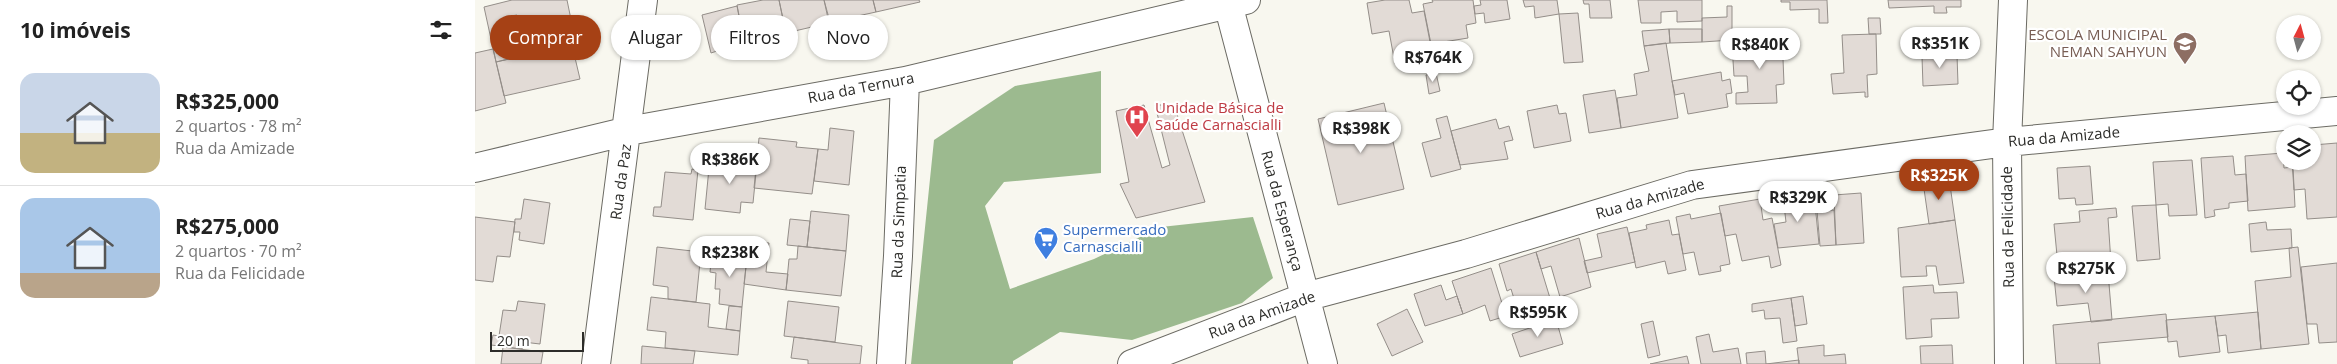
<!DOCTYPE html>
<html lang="pt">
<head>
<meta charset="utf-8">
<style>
  :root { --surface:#fff; --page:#f6f6f6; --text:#222; --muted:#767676; --line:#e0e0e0; --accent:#a64115 }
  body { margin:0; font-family:"Open Sans",sans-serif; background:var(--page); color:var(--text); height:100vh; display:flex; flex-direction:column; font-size:19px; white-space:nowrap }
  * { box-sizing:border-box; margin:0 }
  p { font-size:16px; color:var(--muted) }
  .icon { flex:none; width:28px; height:28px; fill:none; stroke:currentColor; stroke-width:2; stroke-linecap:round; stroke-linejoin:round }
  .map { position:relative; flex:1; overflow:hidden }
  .sheet { display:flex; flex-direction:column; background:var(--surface); width:475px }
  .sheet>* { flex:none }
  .banner { position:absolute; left:15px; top:15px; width:475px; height:45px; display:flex; gap:10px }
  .needle { width:32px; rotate:6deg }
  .fabs { position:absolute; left:1801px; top:15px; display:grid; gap:10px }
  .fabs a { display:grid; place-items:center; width:45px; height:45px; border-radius:50%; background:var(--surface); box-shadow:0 1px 4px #0004; font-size:25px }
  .scale { position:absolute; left:15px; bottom:12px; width:94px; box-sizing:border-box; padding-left:5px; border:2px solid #2d2d2a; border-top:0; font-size:14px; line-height:18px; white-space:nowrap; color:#2d2d2a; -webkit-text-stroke:4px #fff; paint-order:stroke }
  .price { position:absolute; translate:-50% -42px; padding:0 11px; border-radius:18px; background:#fff; color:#222; font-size:16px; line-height:32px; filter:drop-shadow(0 1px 2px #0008) }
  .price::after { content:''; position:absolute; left:50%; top:30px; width:15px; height:11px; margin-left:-8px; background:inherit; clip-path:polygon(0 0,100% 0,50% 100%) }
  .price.selected { background:var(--accent); color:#fff }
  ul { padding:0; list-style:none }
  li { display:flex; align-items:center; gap:15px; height:125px; padding:0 20px }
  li+li { border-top:1px solid var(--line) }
  li span { display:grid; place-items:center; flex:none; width:140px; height:100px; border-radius:15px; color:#555 }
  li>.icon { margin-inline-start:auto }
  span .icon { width:60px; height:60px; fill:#fffc; stroke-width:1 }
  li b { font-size:21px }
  h2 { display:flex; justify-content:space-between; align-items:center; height:60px; padding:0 20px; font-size:21px }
  .tag { padding:0 18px; border-radius:22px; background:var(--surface); box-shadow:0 1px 4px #0004; font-size:18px; line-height:45px }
  .tag.selected { background:var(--accent); color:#fff }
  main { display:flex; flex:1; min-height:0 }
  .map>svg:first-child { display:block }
  .forest { fill:#9cba8f }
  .building { fill:#e2dbd6; stroke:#948e89 }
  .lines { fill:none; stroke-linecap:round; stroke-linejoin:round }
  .minor-casing { stroke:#6c6b64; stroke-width:30 }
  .minor { stroke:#fff; stroke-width:28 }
  .labels { text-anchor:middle; stroke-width:4.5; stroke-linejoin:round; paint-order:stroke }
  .education-label { font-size:15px; fill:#785e54; stroke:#fff; text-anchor:end }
  .street-label { font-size:15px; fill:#2d2d2a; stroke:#fff }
  .health-label { font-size:15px; fill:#be3a42; stroke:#fff; text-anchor:start }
  .shop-label { font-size:15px; fill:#366cbe; stroke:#fff; text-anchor:start }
</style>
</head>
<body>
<main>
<section class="sheet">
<h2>10 imóveis<svg class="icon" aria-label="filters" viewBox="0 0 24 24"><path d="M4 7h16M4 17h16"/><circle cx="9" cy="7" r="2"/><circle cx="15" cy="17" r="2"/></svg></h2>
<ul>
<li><span style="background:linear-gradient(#c9d6e8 60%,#c2b280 0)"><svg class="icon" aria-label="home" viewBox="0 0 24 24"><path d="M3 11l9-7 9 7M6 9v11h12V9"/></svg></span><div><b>R$325,000</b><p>2 quartos · 78 m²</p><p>Rua da Amizade</p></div></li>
<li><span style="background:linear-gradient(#a9c7e8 75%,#b9a48a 0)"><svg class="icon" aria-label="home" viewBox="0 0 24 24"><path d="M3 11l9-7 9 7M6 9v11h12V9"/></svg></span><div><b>R$275,000</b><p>2 quartos · 70 m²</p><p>Rua da Felicidade</p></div></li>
</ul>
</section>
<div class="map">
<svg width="1862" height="364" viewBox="0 0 1862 364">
  <rect width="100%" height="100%" fill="#f8f7ef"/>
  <path class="forest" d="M 626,71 L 626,173 L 529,182 L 510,206 L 535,289 L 619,259 L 686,227 L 778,217 L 798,278 L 767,303 L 657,340 L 585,332 L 538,361 L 538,364 L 436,364 L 459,140 L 540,86 Z"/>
  <path class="building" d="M 37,0 L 92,0 L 100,39 L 54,49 L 54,54 L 21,62 L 9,7 Z
    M 288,0 L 304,0 L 311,34 L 269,42 L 262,5 Z
    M 304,0 L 349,0 L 354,23 L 311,33 Z
    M 349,0 L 398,0 L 401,12 L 355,22 Z
    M 398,0 L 444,0 L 445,2 L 401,12 Z
    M 910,0 L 934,0 L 937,13 L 949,11 L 958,57 L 920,64 L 914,31 L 897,34 L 892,3 Z
    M 957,0 L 998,0 L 1001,23 L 991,25 L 993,38 L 956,44 L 948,4 L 958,2 Z
    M 1005,0 L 1032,0 L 1035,19 L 1010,23 L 1009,13 L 1000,14 L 999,6 L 1006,5 Z
    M 1048,0 L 1082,0 L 1084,14 L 1060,18 L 1059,6 L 1050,7 Z
    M 1108,0 L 1135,0 L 1137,18 L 1115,18 L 1114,4 L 1109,4 Z
    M 1163,0 L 1227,0 L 1227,21 L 1202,22 L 1202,11 L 1186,12 L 1186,23 L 1166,23 Z
    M 1306,0 L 1352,0 L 1353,23 L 1344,23 L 1344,9 L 1315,10 L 1315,2 L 1306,2 Z
    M 1413,0 L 1486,0 L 1486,7 L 1471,7 L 1472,13 L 1459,13 L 1459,6 L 1414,8 Z
    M 262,6 L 269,42 L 236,53 L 227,15 Z
    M 1252,6 L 1257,6 L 1257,40 L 1227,42 L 1227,18 L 1252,17 Z
    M 1103,13 L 1108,62 L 1089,63 L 1084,14 Z
    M 42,15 L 45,29 L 33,32 L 30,17 Z
    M 1393,18 L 1405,18 L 1406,34 L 1394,34 Z
    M 1194,29 L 1195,43 L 1169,46 L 1167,31 Z
    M 1194,29 L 1227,29 L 1227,42 L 1195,43 Z
    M 1307,34 L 1309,84 L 1301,85 L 1302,103 L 1261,104 L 1261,93 L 1273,92 L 1272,76 L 1259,76 L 1257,45 L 1294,44 L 1293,35 Z
    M 1401,34 L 1402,74 L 1392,75 L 1393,97 L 1390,97 L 1390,92 L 1358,94 L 1356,74 L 1369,73 L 1367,35 Z
    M 1191,43 L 1203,118 L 1146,128 L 1142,98 L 1162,95 L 1159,74 L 1174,71 L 1169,46 Z
    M 97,45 L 105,79 L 29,96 L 21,62 Z
    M 1462,48 L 1472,48 L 1472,56 L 1482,55 L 1483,84 L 1448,86 L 1447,57 L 1462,57 Z
    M 18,49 L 31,103 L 0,111 L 0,53 Z
    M 1246,72 L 1247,81 L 1255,79 L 1257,93 L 1251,94 L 1253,107 L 1213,114 L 1209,93 L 1200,95 L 1197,81 Z
    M 961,73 L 965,91 L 954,94 L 951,75 Z
    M 1140,90 L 1146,128 L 1114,133 L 1108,95 Z
    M 909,103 L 929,189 L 863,205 L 843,119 Z
    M 669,105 L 687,168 L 695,165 L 680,105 L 699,105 L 730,202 L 661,218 L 645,184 L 654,182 L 641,111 Z
    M 1082,105 L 1084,114 L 1091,113 L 1096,141 L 1059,148 L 1052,111 Z
    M 972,116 L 986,169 L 956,177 L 947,143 L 966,138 L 961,119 Z
    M 1021,119 L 1024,129 L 1034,126 L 1038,140 L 1029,142 L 1033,159 L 985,165 L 976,131 Z
    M 355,128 L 379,131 L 374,185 L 339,181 L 343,149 L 353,150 Z
    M 284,138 L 322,142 L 321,147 L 343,149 L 337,194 L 279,188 Z
    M 1862,143 L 1862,217 L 1832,219 L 1830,189 L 1819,190 L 1817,161 L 1838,161 L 1838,145 Z
    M 1808,153 L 1809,168 L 1818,167 L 1820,207 L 1773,211 L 1770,156 Z
    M 1758,156 L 1760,175 L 1771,174 L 1773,201 L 1754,203 L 1754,208 L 1739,210 L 1740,216 L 1730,218 L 1726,158 Z
    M 235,158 L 282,163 L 278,203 L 266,202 L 265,213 L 230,209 Z
    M 1717,160 L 1722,215 L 1694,216 L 1693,204 L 1681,205 L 1678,162 Z
    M 1615,166 L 1618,204 L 1601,205 L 1600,198 L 1584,199 L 1582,168 Z
    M 217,169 L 223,170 L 218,220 L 178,216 L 179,207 L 186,207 L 190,172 L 216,174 Z
    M 1474,178 L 1480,220 L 1454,224 L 1448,182 Z
    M 1386,193 L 1389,243 L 1361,245 L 1359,195 Z
    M 1339,194 L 1344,244 L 1303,248 L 1299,224 L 1311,222 L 1308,197 Z
    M 49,199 L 75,203 L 69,244 L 44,240 L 45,232 L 39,232 L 40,219 L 46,219 Z
    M 1285,199 L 1288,220 L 1297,218 L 1306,265 L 1296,268 L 1294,256 L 1267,261 L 1261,234 L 1250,236 L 1244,206 Z
    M 1681,205 L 1685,259 L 1662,261 L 1657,206 Z
    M 1641,208 L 1642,217 L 1633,218 L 1636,263 L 1583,266 L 1579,224 L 1605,222 L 1604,211 Z
    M 1359,210 L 1361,245 L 1345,246 L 1342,211 Z
    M 336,211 L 374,215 L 371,251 L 332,247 Z
    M 1246,213 L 1255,264 L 1245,266 L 1246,271 L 1224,275 L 1219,252 L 1208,254 L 1201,217 L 1215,214 L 1216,219 Z
    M 0,217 L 40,222 L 35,257 L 22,256 L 18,282 L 0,280 Z
    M 315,219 L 335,221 L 332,247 L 312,245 Z
    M 1194,220 L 1197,235 L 1204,234 L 1211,270 L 1193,274 L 1190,261 L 1161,268 L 1154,233 L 1172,229 L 1171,225 Z
    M 1480,220 L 1489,283 L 1464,285 L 1461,266 L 1451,266 L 1452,276 L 1426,277 L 1423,228 Z
    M 1791,222 L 1792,230 L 1816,229 L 1817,248 L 1776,252 L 1774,224 Z
    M 1152,227 L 1160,262 L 1112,273 L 1109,261 L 1127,257 L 1122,234 Z
    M 1104,238 L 1116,287 L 1085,297 L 1076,266 L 1066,269 L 1061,252 Z
    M 274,241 L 294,243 L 291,272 L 313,274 L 311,290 L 269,284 Z
    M 323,246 L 371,251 L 366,296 L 311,290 L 314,259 L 322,259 Z
    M 182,247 L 226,252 L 221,302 L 193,299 L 193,287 L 178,285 Z
    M 1823,247 L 1834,344 L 1786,349 L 1780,281 L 1816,277 L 1814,248 Z
    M 1061,252 L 1078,308 L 1045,318 L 1036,289 L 1032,291 L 1024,264 Z
    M 237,253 L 272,256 L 267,307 L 244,304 L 245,289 L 240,289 L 241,273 L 235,272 Z
    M 1862,263 L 1862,342 L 1844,343 L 1842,324 L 1832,324 L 1826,267 Z
    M 1016,268 L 1031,316 L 1015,321 L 1010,305 L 988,314 L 977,281 Z
    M 1633,272 L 1637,320 L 1616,322 L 1613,303 L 1582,306 L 1579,277 Z
    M 966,285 L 971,300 L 982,296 L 988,314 L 950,326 L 939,294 Z
    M 1458,285 L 1459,293 L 1482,292 L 1484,318 L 1456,319 L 1457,337 L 1431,339 L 1428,287 Z
    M 1328,296 L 1332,324 L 1320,326 L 1316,298 Z
    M 176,297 L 235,304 L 233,327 L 265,331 L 263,355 L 190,348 L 191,332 L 172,330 Z
    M 1316,298 L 1322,341 L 1308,343 L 1305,318 L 1290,319 L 1289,310 L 1277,312 L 1277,304 Z
    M 43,301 L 70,304 L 65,344 L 48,342 L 47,349 L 16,345 L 18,335 L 24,336 L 28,310 L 41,311 Z
    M 313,301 L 364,307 L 360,342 L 309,336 Z
    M 254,306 L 267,307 L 265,331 L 251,329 Z
    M 932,309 L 948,342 L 917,356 L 902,324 Z
    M 1783,312 L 1786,349 L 1753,353 L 1751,335 L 1743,336 L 1740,316 Z
    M 1691,314 L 1693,337 L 1623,343 L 1625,364 L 1581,364 L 1578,325 Z
    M 1740,316 L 1745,352 L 1704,357 L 1702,341 L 1693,342 L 1691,320 Z
    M 1081,319 L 1088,344 L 1045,357 L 1037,334 Z
    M 1178,321 L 1185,355 L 1173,358 L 1166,324 Z
    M 1234,334 L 1238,352 L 1263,348 L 1266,364 L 1226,364 L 1221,337 Z
    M 319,337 L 387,346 L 385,364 L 333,364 L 333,360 L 316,358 Z
    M 1349,345 L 1349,356 L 1370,354 L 1371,364 L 1324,364 L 1322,348 Z
    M 1477,345 L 1478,364 L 1446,364 L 1445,346 Z
    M 167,346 L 220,351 L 218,364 L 166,364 Z
    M 28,347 L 68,352 L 66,364 L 26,364 Z
    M 1290,351 L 1291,364 L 1324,360 L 1324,364 L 1272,364 L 1271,353 Z
    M 1212,356 L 1214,364 L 1175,364 Z"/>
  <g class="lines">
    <defs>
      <path id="minor" d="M 752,0 L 848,364
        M 0,168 L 153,131 L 430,81 L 771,0
        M 121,364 L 168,0
        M 416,364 L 423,256 L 430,81
        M 657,364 L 830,297 L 991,254 L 1217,185 L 1532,142 L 1862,111
        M 1534,364 L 1532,142 L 1538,0"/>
    </defs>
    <use href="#minor" class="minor-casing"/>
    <use href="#minor" class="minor"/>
  </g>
  <defs>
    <symbol id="school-pin" viewBox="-11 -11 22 30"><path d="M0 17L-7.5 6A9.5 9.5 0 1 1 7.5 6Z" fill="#8d6e63" stroke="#fff"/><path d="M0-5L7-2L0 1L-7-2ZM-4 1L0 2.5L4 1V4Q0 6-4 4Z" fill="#fff"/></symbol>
    <symbol id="hospital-pin" viewBox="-11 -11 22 30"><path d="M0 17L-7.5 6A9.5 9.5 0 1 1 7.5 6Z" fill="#e0444e" stroke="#fff"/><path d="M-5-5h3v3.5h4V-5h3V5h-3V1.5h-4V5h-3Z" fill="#fff"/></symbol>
    <symbol id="supermarket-pin" viewBox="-11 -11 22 30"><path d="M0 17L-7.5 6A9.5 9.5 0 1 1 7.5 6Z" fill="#3f7fe0" stroke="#fff"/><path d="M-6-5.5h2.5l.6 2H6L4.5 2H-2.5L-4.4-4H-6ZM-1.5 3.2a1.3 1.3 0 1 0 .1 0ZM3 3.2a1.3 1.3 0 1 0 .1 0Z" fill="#fff"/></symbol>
  </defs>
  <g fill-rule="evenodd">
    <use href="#school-pin" x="1696" y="30" width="28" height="38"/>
    <use href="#hospital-pin" x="648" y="103" width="28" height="38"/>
    <use href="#supermarket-pin" x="557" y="225" width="28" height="38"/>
  </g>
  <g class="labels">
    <g class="education-label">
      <text x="1692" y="40">ESCOLA MUNICIPAL<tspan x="1692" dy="17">NEMAN SAHYUN</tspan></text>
    </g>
    <g class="street-label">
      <text transform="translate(386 88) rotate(-11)" y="5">Rua da Ternura</text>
      <text transform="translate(1589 137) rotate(-5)" y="5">Rua da Amizade</text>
      <text transform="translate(146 182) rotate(-82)" y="5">Rua da Paz</text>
      <text transform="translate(1175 199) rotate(-16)" y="5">Rua da Amizade</text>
      <text transform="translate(807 211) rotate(75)" y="5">Rua da Esperança</text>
      <text transform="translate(424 222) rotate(-88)" y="5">Rua da Simpatia</text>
      <text transform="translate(1533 227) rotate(-91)" y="5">Rua da Felicidade</text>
      <text transform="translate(787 315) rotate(-20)" y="5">Rua da Amizade</text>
    </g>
    <g class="health-label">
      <text x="680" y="113">Unidade Básica de<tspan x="680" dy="17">Saúde Carnascialli</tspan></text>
    </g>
    <g class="shop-label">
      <text x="588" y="235">Supermercado<tspan x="588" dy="17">Carnascialli</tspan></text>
    </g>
  </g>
</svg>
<div class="fabs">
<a><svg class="needle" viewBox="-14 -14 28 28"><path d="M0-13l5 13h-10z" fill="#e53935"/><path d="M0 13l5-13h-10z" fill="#767676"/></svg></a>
<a><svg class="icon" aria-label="locate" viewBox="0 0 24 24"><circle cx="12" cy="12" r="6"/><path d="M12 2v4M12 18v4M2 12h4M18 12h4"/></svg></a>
<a><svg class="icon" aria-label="layers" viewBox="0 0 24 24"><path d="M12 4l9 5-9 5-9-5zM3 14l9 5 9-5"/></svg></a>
</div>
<div class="scale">20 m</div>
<b class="price" style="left:1465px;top:69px">R$351K</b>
<b class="price" style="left:1285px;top:70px">R$840K</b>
<b class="price" style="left:958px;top:83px">R$764K</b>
<b class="price" style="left:886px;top:154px">R$398K</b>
<b class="price" style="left:255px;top:185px">R$386K</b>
<b class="price selected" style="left:1464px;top:201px">R$325K</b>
<b class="price" style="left:1323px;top:223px">R$329K</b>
<b class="price" style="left:255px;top:278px">R$238K</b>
<b class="price" style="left:1611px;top:294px">R$275K</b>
<b class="price" style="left:1063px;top:338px">R$595K</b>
<div class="banner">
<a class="tag selected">Comprar</a>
<a class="tag">Alugar</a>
<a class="tag">Filtros</a>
<a class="tag">Novo</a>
</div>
</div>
</main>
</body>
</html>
